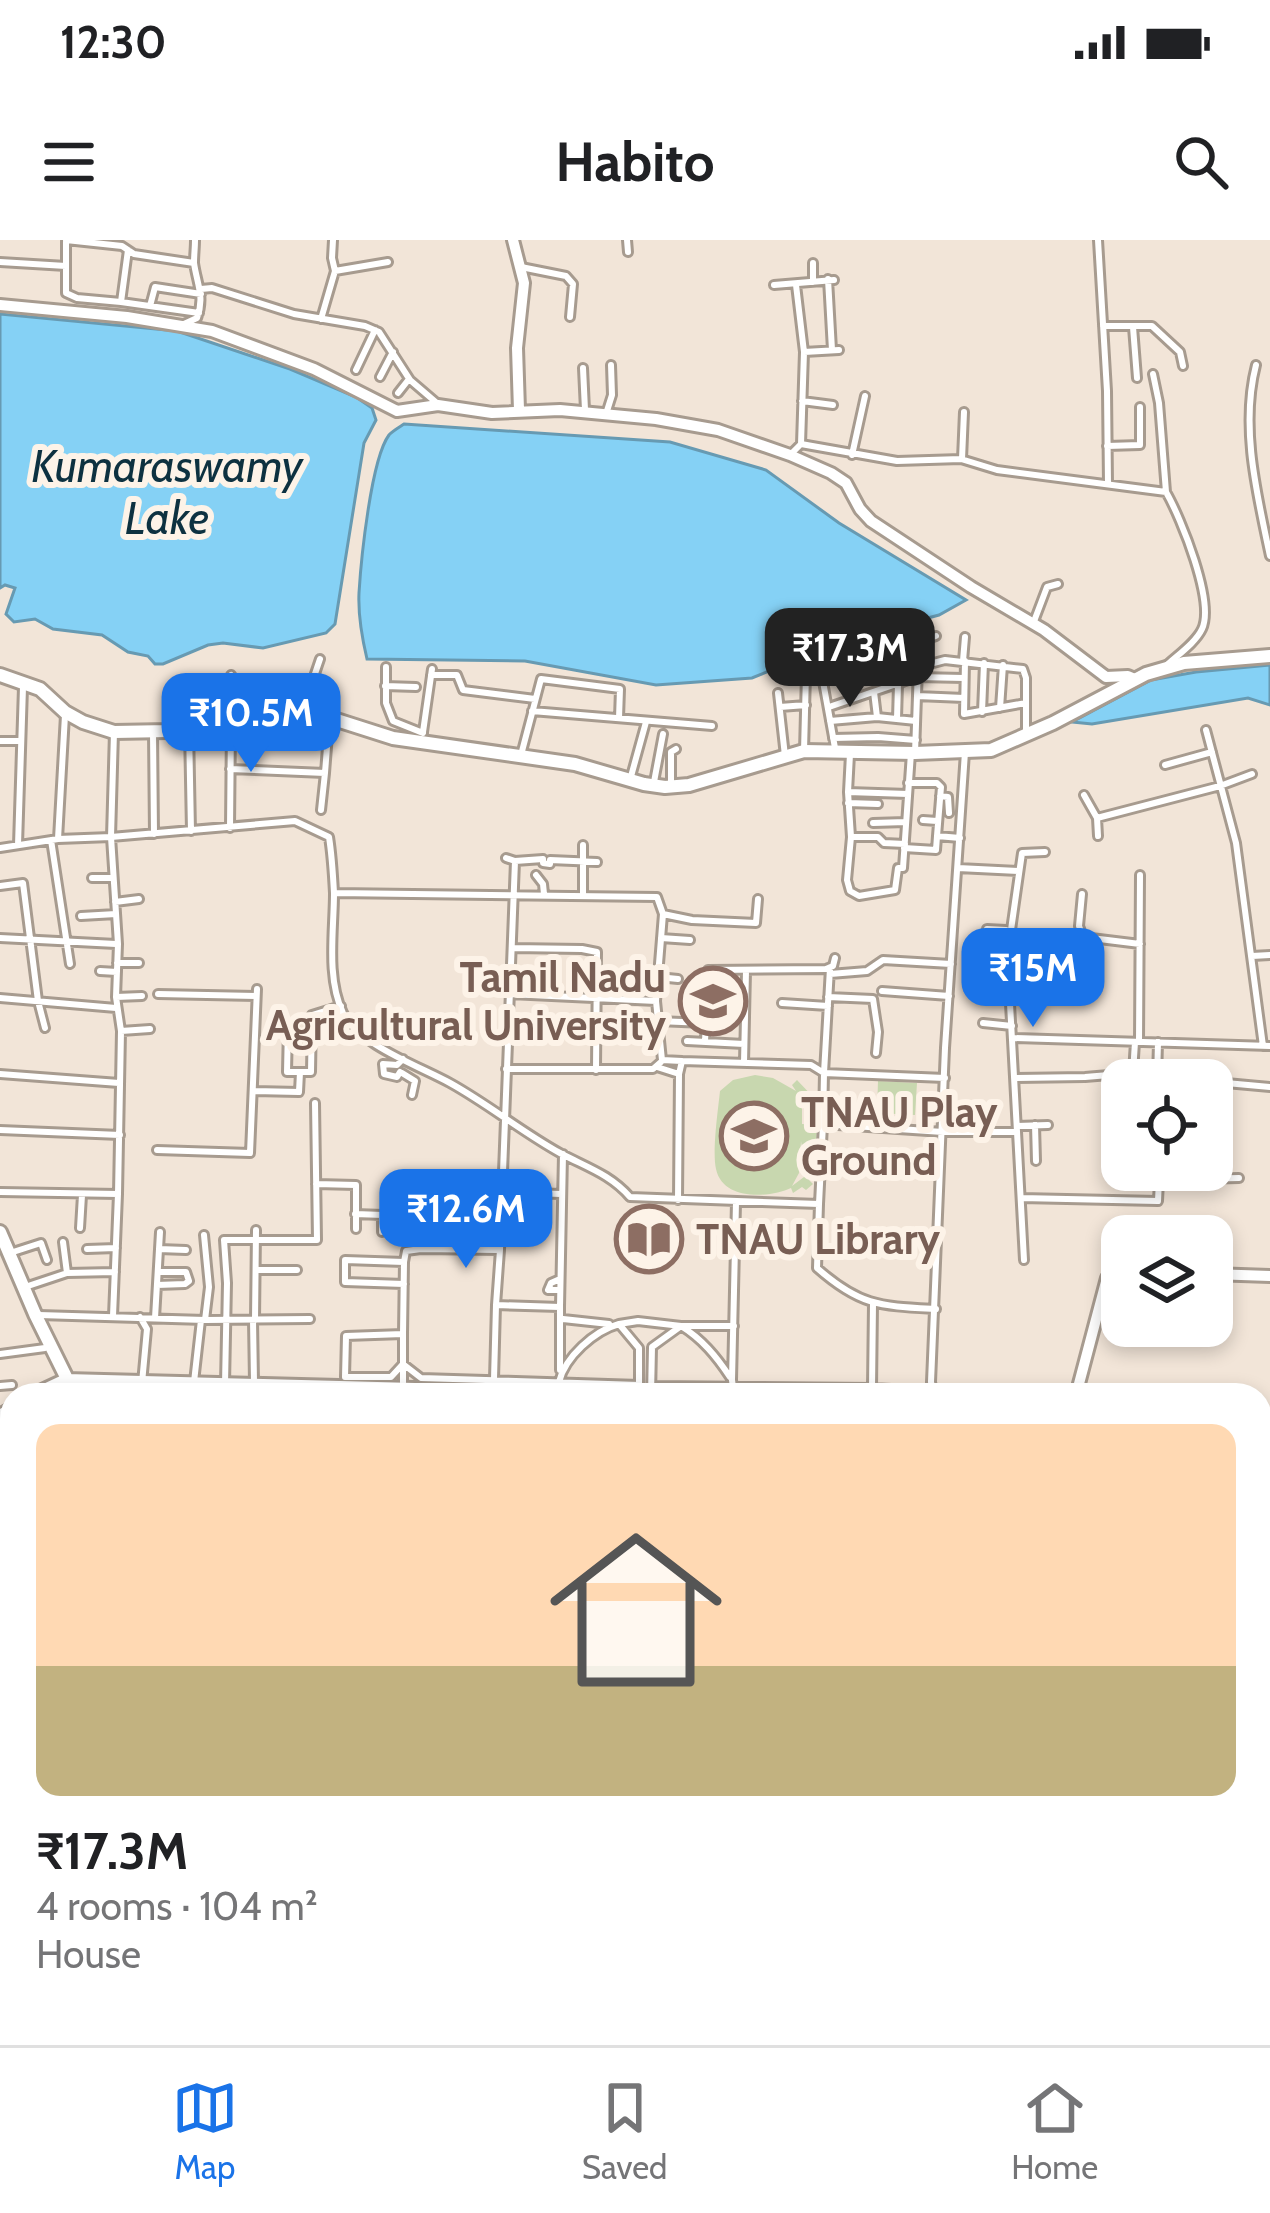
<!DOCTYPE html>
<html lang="en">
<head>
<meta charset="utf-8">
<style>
  :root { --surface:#fff; --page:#f6f6f6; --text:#202124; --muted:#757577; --line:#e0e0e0; --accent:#1a73e8 }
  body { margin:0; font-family:Cabin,sans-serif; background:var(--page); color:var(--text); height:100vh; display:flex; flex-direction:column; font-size:45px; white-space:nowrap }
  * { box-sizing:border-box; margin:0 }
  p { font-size:39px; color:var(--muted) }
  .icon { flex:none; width:66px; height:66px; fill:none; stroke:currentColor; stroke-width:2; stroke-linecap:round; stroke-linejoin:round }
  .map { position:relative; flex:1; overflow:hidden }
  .drawer { position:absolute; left:0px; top:1143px; width:1272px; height:663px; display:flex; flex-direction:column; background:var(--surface); border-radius:36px 36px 0 0; box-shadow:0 6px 18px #0003 }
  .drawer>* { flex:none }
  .tools { position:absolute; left:1101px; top:819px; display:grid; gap:24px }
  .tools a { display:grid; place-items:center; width:132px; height:132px; border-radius:24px; background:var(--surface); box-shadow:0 6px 18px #0003; font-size:60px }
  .price { position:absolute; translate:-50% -102px; padding:0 27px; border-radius:24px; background:var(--accent); color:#fff; font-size:39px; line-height:78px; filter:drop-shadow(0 3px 6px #0008) }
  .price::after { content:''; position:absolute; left:50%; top:72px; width:36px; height:27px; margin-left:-18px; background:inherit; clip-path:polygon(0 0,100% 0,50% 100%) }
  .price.current { background:#222; color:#fff }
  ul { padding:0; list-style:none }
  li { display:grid; align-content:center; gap:24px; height:636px; padding:0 36px }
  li+li { border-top:3px solid var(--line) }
  li span { display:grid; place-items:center; height:372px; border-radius:24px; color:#555 }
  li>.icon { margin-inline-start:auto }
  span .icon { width:216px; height:216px; fill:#fffc; stroke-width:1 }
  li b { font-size:51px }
  .status { display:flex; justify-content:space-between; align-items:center; height:84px; padding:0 60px; background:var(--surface); direction:ltr }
  .status svg { height:33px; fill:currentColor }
  header { display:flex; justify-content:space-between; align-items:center; height:156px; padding:0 36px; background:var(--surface); font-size:54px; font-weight:700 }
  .tabs { display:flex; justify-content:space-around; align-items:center; height:168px; border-top:3px solid var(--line); background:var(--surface); font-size:33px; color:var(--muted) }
  .tabs a { display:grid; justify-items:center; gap:6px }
  .tabs .current { color:var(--accent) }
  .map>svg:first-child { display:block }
  .green { fill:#c8d7af }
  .water { fill:#85d1f5; stroke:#679ab2; stroke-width:3 }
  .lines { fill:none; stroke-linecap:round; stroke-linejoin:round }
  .street-casing { stroke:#a79b8f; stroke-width:12 }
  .secondary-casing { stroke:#a79b8f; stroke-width:16 }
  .primary-casing { stroke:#a79b8f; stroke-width:18 }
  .street { stroke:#fff; stroke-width:6 }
  .secondary { stroke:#fff; stroke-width:10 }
  .primary { stroke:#fff; stroke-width:12 }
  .labels { text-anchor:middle; stroke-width:12; stroke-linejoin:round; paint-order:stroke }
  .education-label { font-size:42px; font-weight:bold; fill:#785e54; stroke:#fdf3e8; text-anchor:start }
  .water-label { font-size:45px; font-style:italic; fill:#0d3140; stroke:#fdf3e8 }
</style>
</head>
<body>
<div class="status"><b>12:30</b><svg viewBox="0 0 49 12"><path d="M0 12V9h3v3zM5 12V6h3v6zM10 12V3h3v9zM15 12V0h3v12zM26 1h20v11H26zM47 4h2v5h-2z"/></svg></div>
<header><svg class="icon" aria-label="menu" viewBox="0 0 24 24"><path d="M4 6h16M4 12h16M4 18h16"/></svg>Habito<svg class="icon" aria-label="search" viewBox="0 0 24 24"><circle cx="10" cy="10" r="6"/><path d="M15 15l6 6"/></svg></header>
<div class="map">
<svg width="1270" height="1805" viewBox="0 0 1270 1805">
  <rect width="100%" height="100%" fill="#f2e5d8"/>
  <path class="green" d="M 755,835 L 773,838 L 796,851 L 792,845 L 797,840 L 816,860 L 811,864 L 798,853 L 802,858 L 802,884 L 817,885 L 816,909 L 802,908 L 801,901 L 799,933 L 792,946 L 812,931 L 816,931 L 809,940 L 813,944 L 806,950 L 802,947 L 793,953 L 791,948 C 769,958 723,961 716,929 C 712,912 718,870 720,851 L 733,840 Z
    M 878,841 L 917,843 L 915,875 L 877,873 Z"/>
  <path class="water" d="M 0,74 L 177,91 L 290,129 L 356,157 L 372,168 L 376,180 L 364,203 L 335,384 L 326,393 L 263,408 L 223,403 L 208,405 L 163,424 L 155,424 L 148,416 L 128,412 L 102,395 L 53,389 L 35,379 L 14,382 L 6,374 L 15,348 L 5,345 L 0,348 Z
    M 404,184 L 670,202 L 766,230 L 839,283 L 966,360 L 939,375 L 845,400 L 752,438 L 656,445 L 525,421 L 367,419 C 362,398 358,375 359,353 C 361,320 371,219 389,195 C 391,192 401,186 404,184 Z
    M 1270,425 L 1270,465 L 1248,458 L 1092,484 L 1072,482 L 1151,440 L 1196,432 Z"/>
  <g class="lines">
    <defs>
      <path id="street" d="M 66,0 L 122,6 L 134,14 L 194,23
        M 333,0 L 332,18 L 335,31
        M 627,0 L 628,12
        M 1098,0 L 1107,151 L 1108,244
        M 66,2 L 66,53 L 77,58 L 121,62 L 128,10
        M 0,22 L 66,26
        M 813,23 L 813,42
        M 521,27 L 566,36 L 573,44 L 570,77
        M 828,39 L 832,110
        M 774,45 L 834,40
        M 796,45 L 804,112 L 801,204
        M 201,49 L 212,48 L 294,74 L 365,86 L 379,92 L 410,140 L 438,164
        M 121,62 L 199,73
        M 150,66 L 155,47 L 201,54
        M 321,79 L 335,31 L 388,22
        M 184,84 L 197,78 C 205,57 197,44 194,23 C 194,15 195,8 195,0
        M 1103,86 L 1152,86 L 1180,112 L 1183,126
        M 1133,87 L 1137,138
        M 804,112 L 839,110
        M 1256,125 C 1240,187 1257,254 1270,316
        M 583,128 L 585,170
        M 356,130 L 375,90
        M 1153,134 L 1159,163 L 1166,252
        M 380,137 L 393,112
        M 398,153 L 409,139
        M 802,161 L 833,165
        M 606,174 L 612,155 L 611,125
        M 1107,206 L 1140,205 L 1140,167
        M 790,215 L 801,204 L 897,221 L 961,219 L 997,230 L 1166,252 C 1181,278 1215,362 1202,389 C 1196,402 1179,414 1168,424
        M 852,215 L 865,156
        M 962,219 L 964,172
        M 1033,384 L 1047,347 L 1058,344
        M 904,406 L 918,427
        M 963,421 L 965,397
        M 965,421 L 964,474 L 1026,463
        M 386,427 L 386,463 L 393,481 L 423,493
        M 231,435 L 249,460
        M 431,435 L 457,435 L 463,450 L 535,459
        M 385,446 L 416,447
        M 874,452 L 877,477
        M 778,453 L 785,516
        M 917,456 L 964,458
        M 780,467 L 806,465
        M 829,467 L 917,437 L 964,438
        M 1000,468 L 1003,425
        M 532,471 L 712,486
        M 982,472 L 984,423
        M 301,475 L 320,419
        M 897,479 L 898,444
        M 216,481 L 225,467 L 250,459 L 310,447
        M 830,481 L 877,477 L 916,481
        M 189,488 L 191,591
        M 1206,490 L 1236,603 L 1263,806
        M 153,492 L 154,594
        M 423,492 L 432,429
        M 833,498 L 878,497 L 916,500
        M 0,501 L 21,501
        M 835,508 L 822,436 L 836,428 L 936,396
        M 804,511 L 806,433
        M 915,513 L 918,427 L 945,420 L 1023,429 L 1026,438 L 1026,491
        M 850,514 L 848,552 L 851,597 L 847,640 L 850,651 L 859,656 L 895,650 L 898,628 L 903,628 L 911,513
        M 521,515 L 541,439 L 620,449 L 619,478
        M 1165,525 L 1212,512
        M 230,529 L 325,533 L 329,481
        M 630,540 L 646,482
        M 654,542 L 663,494
        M 671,543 L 671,512 L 676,509
        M 908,543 L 937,543 L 941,547 L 937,596
        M 848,552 L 908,554
        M 1084,555 L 1097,578 L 1098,596
        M 940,556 L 948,557 L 949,573
        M 848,563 L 878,564
        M 321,570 L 325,533
        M 1097,578 L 1220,546 L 1252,534
        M 923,580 L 937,581
        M 873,583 L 906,582
        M 230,588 L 231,484
        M 851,597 L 878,597 L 884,603 L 905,604
        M 58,599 L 65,475
        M 51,600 L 70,724
        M 18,605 L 23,447
        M 0,608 L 58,599 L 111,597 L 295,581 L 329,597 C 332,616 333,634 334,653 C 334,691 326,737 343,773 C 359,805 419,826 450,843 C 488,864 522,892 560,913 C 586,927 610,934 630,957 L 819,964 L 817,1028 C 860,1066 880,1066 936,1069
        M 904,608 L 936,610 L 937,596 L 960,598
        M 506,618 L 515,621 L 543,619 L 543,623 L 550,624 L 550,620 L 597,622
        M 958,628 L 1019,631
        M 536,635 L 543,644 L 544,654
        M 92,638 L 113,638
        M 0,646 L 23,643 L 38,761 L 45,788
        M 335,653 L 657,657 L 663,674 L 656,761 L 662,820 L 682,821
        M 1082,654 L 1079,686 L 1083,697 L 1140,704
        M 583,655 L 583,605
        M 115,662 L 139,659
        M 663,674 L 692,680 L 756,683 L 758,659
        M 81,676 L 116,674
        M 987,689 L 1006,690 L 1024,1020
        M 1011,690 L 1022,613 L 1045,612
        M 0,698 L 116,704
        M 661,698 L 690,700
        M 512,708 L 582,709 L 597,712 L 596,830
        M 1252,716 L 1270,715
        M 117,723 L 139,723
        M 100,731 L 117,732
        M 830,734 L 867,731 L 883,720 L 951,724
        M 658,737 L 678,739
        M 882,751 L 949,756
        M 158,754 L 256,756
        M 510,754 L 656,761
        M 116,757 L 142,756
        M 828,757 L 873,759 L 878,792 L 876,813
        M 0,758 L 116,768
        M 782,763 L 828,766
        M 658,781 L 705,783
        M 983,783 L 1012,786
        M 288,786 L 287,832 L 311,832 L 312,775 L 341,766
        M 121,791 L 150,789
        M 1013,798 L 1270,806
        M 687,801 L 744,804
        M 705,802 L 708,730 L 826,729 L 833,726 L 835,718
        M 1139,802 L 1140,635
        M 744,823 L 746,731
        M 657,827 L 679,834
        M 506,829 L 653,829 L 661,822
        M 400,832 L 397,837 L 384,834 L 383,824 L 397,825 L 403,819
        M 402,833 L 415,841 L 412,855
        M 0,834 L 119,843
        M 1015,838 L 1085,837 L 1133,833 L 1135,802
        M 1157,840 L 1158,802
        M 1226,843 L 1270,847
        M 254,851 L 299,852 L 300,832
        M 823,884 L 824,833 L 945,838
        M 1035,885 L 1036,921
        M 1017,886 L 1048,885
        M 0,890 L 120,895
        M 157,910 L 250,913 L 257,749
        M 316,944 L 356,945 L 356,989
        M 0,952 L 118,954
        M 561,954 L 502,952 L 421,954 L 421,1009 L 406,1011 L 404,1022 L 403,1094 L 346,1096 L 345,1137 L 391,1137 L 403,1124 L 421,1138 L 639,1145
        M 1021,958 L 1158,961 L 1159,940 L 1239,938
        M 678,960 L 679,834 L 682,821 L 811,825 L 824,833 L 830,728
        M 819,964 L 823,884 L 943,892 L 1017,892
        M 355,974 L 383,975 C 390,967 388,958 395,949 L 421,954
        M 80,988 L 82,955
        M 382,992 L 382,975
        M 204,995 L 209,1047 L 205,1080
        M 63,1002 L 67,1033
        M 87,1009 L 116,1008
        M 159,1009 L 186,1010
        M 421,1009 L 500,1010 L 496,1065
        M 500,1010 L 515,621
        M 10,1013 L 41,1003 L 47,1020
        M 256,1030 L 297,1030
        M 560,1039 L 551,1043 L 548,1050 L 560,1050
        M 404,1044 L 345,1042 L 345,1020 L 404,1022
        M 157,1045 L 185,1044 L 189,1041 L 186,1032 L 158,1032
        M 25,1047 L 67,1033 L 115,1032
        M 873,1064 L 872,1148 L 1006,1155
        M 560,1067 L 560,1130
        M 39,1075 L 205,1080 L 310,1079
        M 113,1076 L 118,954 L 121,791 L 116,757 L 118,704 L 111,597 L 114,492
        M 140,1077 L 147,1089 L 142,1143
        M 155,1078 L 160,992
        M 563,1079 L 609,1084
        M 253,1080 L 254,1142
        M 255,1080 L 256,990
        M 619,1084 L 638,1081 L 681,1086 L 734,1086
        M 0,1114 L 45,1108
        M 494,1139 L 496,1065 L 560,1067 L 563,914
        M 194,1142 L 201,1080
        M 559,1142 C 565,1117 594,1091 619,1084 L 639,1108 L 639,1147
        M 225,1144 L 227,1043 L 224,1000 L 317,1000 L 315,863
        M 0,1146 L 12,1145
        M 651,1146 L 872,1148
        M 403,1149 L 403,1094
        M 651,1155 L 652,1107 L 681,1086 C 702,1099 716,1116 730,1137
        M 734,1155 L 732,1140 L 736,962
        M 934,1155 L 931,1142 L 945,808 L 965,512
        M 10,1327 L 12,1327
        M 1260,1392 L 1270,1392
        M 1260,1493 L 1270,1493
        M 1260,1606 L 1270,1606
        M 0,1711 L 12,1711
        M 1260,1753 L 1270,1752
        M 0,1773 L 12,1773
        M 107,1794 L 108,1805
        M 172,1794 L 173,1805
        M 246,1794 L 247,1805
        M 512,1794 L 512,1802 L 517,1805
        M 1050,1794 L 1153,1801 L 1159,1798 L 1160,1794
        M 1232,1794 L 1232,1805
        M 77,1805 L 77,1794
        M 332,1805 L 371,1800
        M 750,1805 L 753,1794"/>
      <path id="secondary" d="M 513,0 L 524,43 L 517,108 L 519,170
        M 0,65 L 127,77 L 212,91 L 314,129 L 397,171 L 438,165 L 492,173 L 560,170 L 656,179 L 718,190 L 790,215 L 831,233 L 846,243 L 860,269 L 871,281 L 971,347 L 1044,390 L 1106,437 L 1128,436 L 1135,439
        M 1212,1034 L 1270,1036
        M 1076,1155 L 1107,1038 L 1118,1030 L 1122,1030
        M 0,1654 L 12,1654
        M 28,1794 L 29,1805"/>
      <path id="primary" d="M 0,435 L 40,449 L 65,472 L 83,482 L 114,492 L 168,491 L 265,477 L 321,475 L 393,498 L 575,524 L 644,544 L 665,547 L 689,545 L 804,511 L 915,513 L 991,510 L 1053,483 L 1146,434 L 1184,423 L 1270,416
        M 0,992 L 35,1074 L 75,1155
        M 34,1155 L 66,1140 L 646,1155
        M 0,1176 L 12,1169
        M 1260,1238 L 1270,1243
        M 416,1794 L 422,1805"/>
    </defs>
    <use href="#street" class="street-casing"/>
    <use href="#secondary" class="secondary-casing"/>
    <use href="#primary" class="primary-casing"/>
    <use href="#street" class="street"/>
    <use href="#secondary" class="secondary"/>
    <use href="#primary" class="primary"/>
  </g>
  <defs>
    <symbol id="university-ring" viewBox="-11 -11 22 22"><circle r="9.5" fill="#fdf3e8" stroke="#8d6e63" stroke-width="1.5"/><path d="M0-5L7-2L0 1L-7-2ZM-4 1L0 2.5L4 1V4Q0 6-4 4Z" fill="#8d6e63"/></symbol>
    <symbol id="library-ring" viewBox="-11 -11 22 22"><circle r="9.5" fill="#fdf3e8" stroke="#8d6e63" stroke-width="1.5"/><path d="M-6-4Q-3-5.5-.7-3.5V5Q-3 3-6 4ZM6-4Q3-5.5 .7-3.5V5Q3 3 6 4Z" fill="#8d6e63"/></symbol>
  </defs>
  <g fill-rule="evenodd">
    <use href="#university-ring" x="675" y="723" width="76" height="76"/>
    <use href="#university-ring" x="716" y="858" width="76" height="76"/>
    <use href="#library-ring" x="611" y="961" width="76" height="76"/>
  </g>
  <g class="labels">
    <g class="education-label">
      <text x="666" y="752" text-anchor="end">Tamil Nadu<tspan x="666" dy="48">Agricultural University</tspan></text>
      <text x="801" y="887">TNAU Play<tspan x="801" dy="48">Ground</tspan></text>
      <text x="696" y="1014">TNAU Library</text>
    </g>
    <g class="water-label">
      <text x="167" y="242">Kumaraswamy<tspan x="167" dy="52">Lake</tspan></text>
    </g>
  </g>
</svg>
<div class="tools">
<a><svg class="icon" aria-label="locate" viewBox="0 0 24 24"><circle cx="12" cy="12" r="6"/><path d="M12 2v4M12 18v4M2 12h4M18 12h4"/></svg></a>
<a><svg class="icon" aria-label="layers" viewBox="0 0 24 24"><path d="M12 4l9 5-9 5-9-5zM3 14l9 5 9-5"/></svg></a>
</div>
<b class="price current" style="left:850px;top:470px">₹17.3M</b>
<b class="price" style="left:251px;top:535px">₹10.5M</b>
<b class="price" style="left:1033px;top:790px">₹15M</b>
<b class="price" style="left:466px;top:1031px">₹12.6M</b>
<section class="drawer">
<ul>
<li><span style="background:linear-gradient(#ffd9b3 65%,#c2b280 0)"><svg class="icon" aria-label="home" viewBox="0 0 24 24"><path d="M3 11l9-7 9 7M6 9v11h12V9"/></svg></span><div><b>₹17.3M</b><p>4 rooms · 104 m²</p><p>House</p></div></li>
</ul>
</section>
</div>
<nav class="tabs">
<a class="current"><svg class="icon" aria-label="map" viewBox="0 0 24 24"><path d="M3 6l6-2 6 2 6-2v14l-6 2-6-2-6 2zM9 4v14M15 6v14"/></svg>Map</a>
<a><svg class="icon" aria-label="saved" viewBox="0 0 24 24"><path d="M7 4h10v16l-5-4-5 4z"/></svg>Saved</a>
<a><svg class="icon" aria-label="home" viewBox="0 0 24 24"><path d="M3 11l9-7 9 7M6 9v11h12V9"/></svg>Home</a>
</nav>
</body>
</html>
